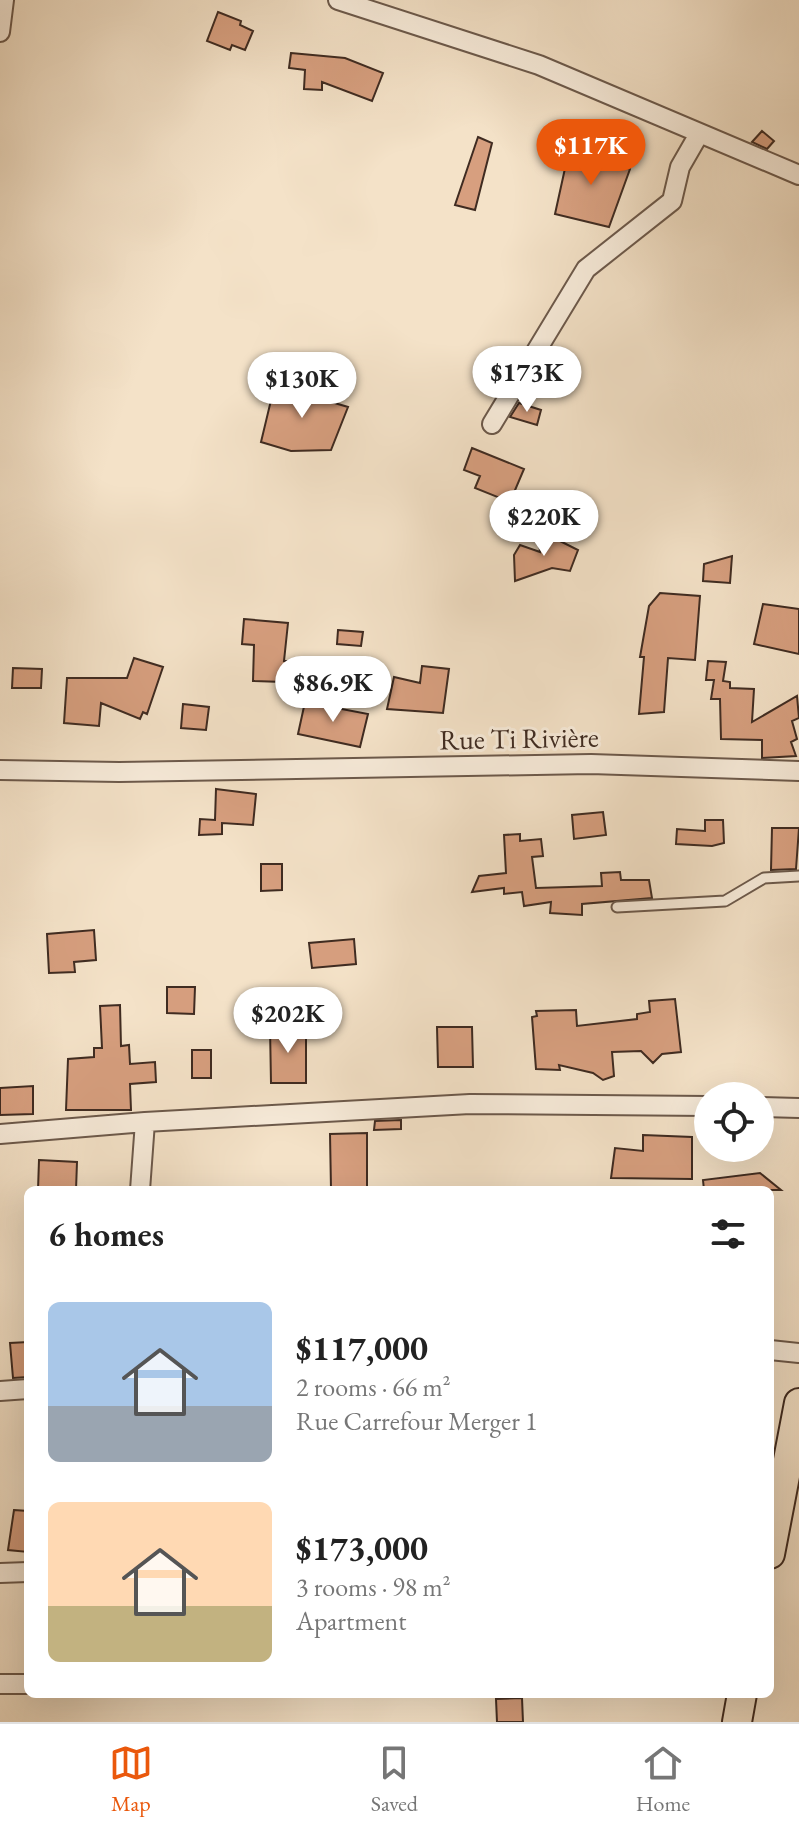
<!DOCTYPE html>
<html lang="en">
<head>
<meta charset="utf-8">
<style>
  :root { --surface:#fff; --page:#f2f2f2; --text:#222; --muted:#767676; --line:#e0e0e0; --accent:#ea580c }
  body { margin:0; font-family:"EB Garamond",serif; background:var(--page); color:var(--text); height:100vh; display:flex; flex-direction:column; font-size:30px; white-space:nowrap }
  * { box-sizing:border-box; margin:0 }
  p { font-size:26px; color:var(--muted) }
  .icon { flex:none; width:44px; height:44px; fill:none; stroke:currentColor; stroke-width:2; stroke-linecap:round; stroke-linejoin:round }
  .map { position:relative; flex:1; overflow:hidden }
  .panel { position:absolute; left:24px; top:1186px; width:750px; height:512px; display:flex; flex-direction:column; background:var(--surface); border-radius:12px; box-shadow:0 8px 32px #0002 }
  .panel>* { flex:none }
  .buttons { position:absolute; left:694px; top:1082px; display:grid; gap:16px }
  .buttons a { display:grid; place-items:center; width:80px; height:80px; border-radius:50%; background:var(--surface); box-shadow:0 8px 32px #0002; font-size:40px }
  .price { position:absolute; translate:-50% -68px; padding:0 18px; border-radius:28px; background:#fff; color:#222; font-size:26px; line-height:52px; filter:drop-shadow(0 2px 4px #0008) }
  .price::after { content:''; position:absolute; left:50%; top:48px; width:24px; height:18px; margin-left:-12px; background:inherit; clip-path:polygon(0 0,100% 0,50% 100%) }
  .price.on { background:var(--accent); color:#fff }
  ul { padding:0; list-style:none }
  li { display:flex; align-items:center; gap:24px; height:200px; padding:0 24px }
  li span { display:grid; place-items:center; flex:none; width:224px; height:160px; border-radius:12px; color:#555 }
  li>.icon { margin-inline-start:auto }
  span .icon { width:96px; height:96px; fill:#fffc; stroke-width:1 }
  li b { font-size:34px }
  h2 { display:flex; justify-content:space-between; align-items:center; height:96px; padding:0 24px; font-size:34px }
  .tab-bar { display:flex; justify-content:space-around; align-items:center; height:112px; border-top:2px solid var(--line); background:var(--surface); font-size:22px; color:var(--muted) }
  .tab-bar a { display:grid; justify-items:center; gap:4px }
  .tab-bar .on { color:var(--accent) }
  .map>svg:first-child { display:block }
  .building { fill:#d79f7f; stroke:#3f2b21; stroke-width:2 }
  .lines { fill:none; stroke-linecap:round; stroke-linejoin:round }
  .lane-casing { stroke:#6c594b; stroke-width:13 }
  .street-casing { stroke:#6c594b; stroke-width:22 }
  .primary-casing { stroke:#3f2b21; stroke-width:32 }
  .lane { stroke:#f8ecdb; stroke-width:9 }
  .street { stroke:#f8ecdb; stroke-width:18 }
  .primary { stroke:#f4e2c8; stroke-width:28 }
  .labels { text-anchor:middle; stroke-width:6; stroke-linejoin:round; paint-order:stroke }
  .street-label { font-size:28px; fill:#3f2b21; stroke:#f8ecdb }
</style>
</head>
<body>
<div class="map">
<svg width="799" height="1722" viewBox="0 0 799 1722">
  <rect width="100%" height="100%" fill="#f4e2c8"/>
  <filter id="stains"><feTurbulence type="fractalNoise" baseFrequency=".0025" numOctaves="4"/><feColorMatrix values="0 0 0 0 .2 0 0 0 0 .09 0 0 0 0 .02 0 0 0 .5 -.17"/></filter>
  <radialGradient id="worn" r=".72"><stop offset=".6" stop-color="#630" stop-opacity="0"/><stop offset="1" stop-color="#630" stop-opacity=".3"/></radialGradient>
  <path class="building" d="M 218,12 L 241,21 L 240,25 L 253,31 L 245,50 L 232,45 L 230,50 L 207,41 Z
    M 291,53 L 345,58 L 383,73 L 372,101 L 322,82 L 322,90 L 304,89 L 305,70 L 289,68 Z
    M 762,131 L 774,141 L 767,149 L 752,142 Z
    M 478,137 L 492,143 L 475,210 L 455,205 Z
    M 571,141 L 630,169 L 609,227 L 555,214 Z
    M 284,379 L 313,385 L 311,396 L 348,407 L 331,450 L 291,451 L 261,442 L 272,396 L 280,397 Z
    M 519,403 L 541,410 L 537,425 L 510,417 Z
    M 472,448 L 524,469 L 510,502 L 475,488 L 480,476 L 464,470 Z
    M 554,538 L 578,550 L 570,571 L 552,568 L 515,581 L 514,555 L 520,545 L 540,552 L 539,539 Z
    M 732,556 L 730,583 L 703,581 L 704,564 Z
    M 660,593 L 700,596 L 695,660 L 668,658 L 664,712 L 639,714 L 644,657 L 640,657 L 649,606 Z
    M 763,604 L 799,609 L 799,654 L 754,644 Z
    M 244,619 L 288,623 L 284,661 L 303,661 L 304,687 L 283,688 L 283,682 L 253,681 L 254,645 L 242,644 Z
    M 338,630 L 363,632 L 361,646 L 337,644 Z
    M 134,658 L 163,667 L 147,714 L 143,712 L 140,719 L 101,703 L 99,726 L 64,723 L 67,678 L 127,678 Z
    M 708,661 L 726,662 L 723,681 L 730,682 L 730,688 L 754,689 L 752,722 L 797,696 L 799,718 L 792,721 L 797,739 L 791,742 L 796,756 L 762,758 L 762,740 L 721,739 L 720,699 L 711,699 L 714,680 L 706,680 Z
    M 422,666 L 449,669 L 443,713 L 387,709 L 394,677 L 420,683 Z
    M 13,668 L 42,669 L 41,688 L 12,688 Z
    M 305,702 L 368,714 L 360,747 L 298,734 Z
    M 183,704 L 209,707 L 206,730 L 181,728 Z
    M 216,789 L 256,794 L 253,825 L 222,823 L 222,834 L 199,835 L 200,819 L 215,820 Z
    M 603,812 L 606,835 L 574,839 L 572,815 Z
    M 705,820 L 723,820 L 724,843 L 712,846 L 676,844 L 677,829 L 705,831 Z
    M 772,828 L 799,828 L 796,869 L 771,870 Z
    M 520,834 L 520,841 L 541,839 L 543,856 L 532,857 L 536,888 L 602,886 L 601,873 L 620,872 L 621,880 L 649,880 L 652,898 L 582,904 L 582,915 L 550,913 L 551,902 L 524,906 L 522,892 L 504,894 L 504,888 L 472,892 L 479,876 L 506,873 L 504,835 Z
    M 261,864 L 282,864 L 282,890 L 261,891 Z
    M 94,930 L 96,960 L 74,962 L 75,972 L 49,973 L 47,934 Z
    M 354,939 L 356,964 L 312,968 L 309,943 Z
    M 167,987 L 195,987 L 194,1014 L 167,1013 Z
    M 675,999 L 681,1052 L 662,1054 L 653,1063 L 641,1051 L 612,1052 L 614,1076 L 603,1080 L 593,1073 L 559,1065 L 560,1070 L 536,1069 L 532,1017 L 537,1016 L 536,1011 L 576,1010 L 577,1026 L 637,1019 L 637,1014 L 650,1012 L 649,1001 Z
    M 120,1005 L 121,1046 L 129,1045 L 130,1064 L 155,1062 L 156,1082 L 130,1084 L 131,1110 L 66,1110 L 68,1059 L 94,1057 L 94,1048 L 102,1048 L 100,1006 Z
    M 270,1027 L 306,1027 L 306,1083 L 271,1083 Z
    M 437,1027 L 472,1027 L 473,1067 L 438,1067 Z
    M 192,1050 L 211,1050 L 211,1078 L 192,1078 Z
    M 33,1086 L 33,1114 L 0,1115 L 0,1088 Z
    M 401,1120 L 401,1129 L 374,1130 L 375,1121 Z
    M 367,1133 L 367,1188 L 331,1189 L 330,1134 Z
    M 643,1135 L 692,1137 L 692,1179 L 611,1178 L 615,1148 L 643,1151 Z
    M 39,1160 L 77,1162 L 76,1190 L 38,1190 Z
    M 760,1173 L 781,1190 L 704,1190 L 703,1180 Z
    M 28,1342 L 28,1377 L 13,1378 L 10,1343 Z
    M 14,1510 L 28,1511 L 28,1552 L 8,1550 Z
    M 522,1698 L 523,1722 L 497,1722 L 496,1699 Z"/>
  <g class="lines">
    <defs>
      <path id="lane" d="M 617,907 L 725,901 L 764,878 L 799,876"/>
      <path id="street" d="M 338,0 L 539,65 L 799,175
        M 0,32 L 4,0
        M 492,424 L 586,269 L 672,201 L 680,167 L 699,134
        M 0,770 L 119,772 L 591,764 L 799,771
        M 760,1107 L 799,1108
        M 0,1134 L 145,1122 L 470,1104 L 708,1106
        M 140,1190 L 145,1122
        M 770,1350 L 799,1353
        M 0,1391 L 28,1389
        M 0,1573 L 28,1572
        M 0,1684 L 28,1684"/>
      <path id="primary" d="M 770,1554 L 799,1403
        M 737,1722 L 742,1694"/>
    </defs>
    <use href="#lane" class="lane-casing"/>
    <use href="#street" class="street-casing"/>
    <use href="#primary" class="primary-casing"/>
    <use href="#lane" class="lane"/>
    <use href="#street" class="street"/>
    <use href="#primary" class="primary"/>
  </g>
  <g class="labels">
    <g class="street-label">
      <text transform="translate(519 738) rotate(-1)" y="10">Rue Ti Rivière</text>
    </g>
  </g>
  <rect width="100%" height="100%" filter="url(#stains)"/>
  <rect width="100%" height="100%" fill="url(#worn)"/>
</svg>
<div class="buttons">
<a><svg class="icon" aria-label="locate" viewBox="0 0 24 24"><circle cx="12" cy="12" r="6"/><path d="M12 2v4M12 18v4M2 12h4M18 12h4"/></svg></a>
</div>
<b class="price on" style="left:591px;top:187px">$117K</b>
<b class="price" style="left:527px;top:414px">$173K</b>
<b class="price" style="left:302px;top:420px">$130K</b>
<b class="price" style="left:544px;top:558px">$220K</b>
<b class="price" style="left:333px;top:724px">$86.9K</b>
<b class="price" style="left:288px;top:1055px">$202K</b>
<section class="panel">
<h2>6 homes<svg class="icon" aria-label="filters" viewBox="0 0 24 24"><path d="M4 7h16M4 17h16"/><circle cx="9" cy="7" r="2"/><circle cx="15" cy="17" r="2"/></svg></h2>
<ul>
<li><span style="background:linear-gradient(#a9c7e8 65%,#9aa5b1 0)"><svg class="icon" aria-label="home" viewBox="0 0 24 24"><path d="M3 11l9-7 9 7M6 9v11h12V9"/></svg></span><div><b>$117,000</b><p>2 rooms · 66 m²</p><p>Rue Carrefour Merger 1</p></div></li>
<li><span style="background:linear-gradient(#ffd9b3 65%,#c2b280 0)"><svg class="icon" aria-label="home" viewBox="0 0 24 24"><path d="M3 11l9-7 9 7M6 9v11h12V9"/></svg></span><div><b>$173,000</b><p>3 rooms · 98 m²</p><p>Apartment</p></div></li>
</ul>
</section>
</div>
<nav class="tab-bar">
<a class="on"><svg class="icon" aria-label="map" viewBox="0 0 24 24"><path d="M3 6l6-2 6 2 6-2v14l-6 2-6-2-6 2zM9 4v14M15 6v14"/></svg>Map</a>
<a><svg class="icon" aria-label="saved" viewBox="0 0 24 24"><path d="M7 4h10v16l-5-4-5 4z"/></svg>Saved</a>
<a><svg class="icon" aria-label="home" viewBox="0 0 24 24"><path d="M3 11l9-7 9 7M6 9v11h12V9"/></svg>Home</a>
</nav>
</body>
</html>
